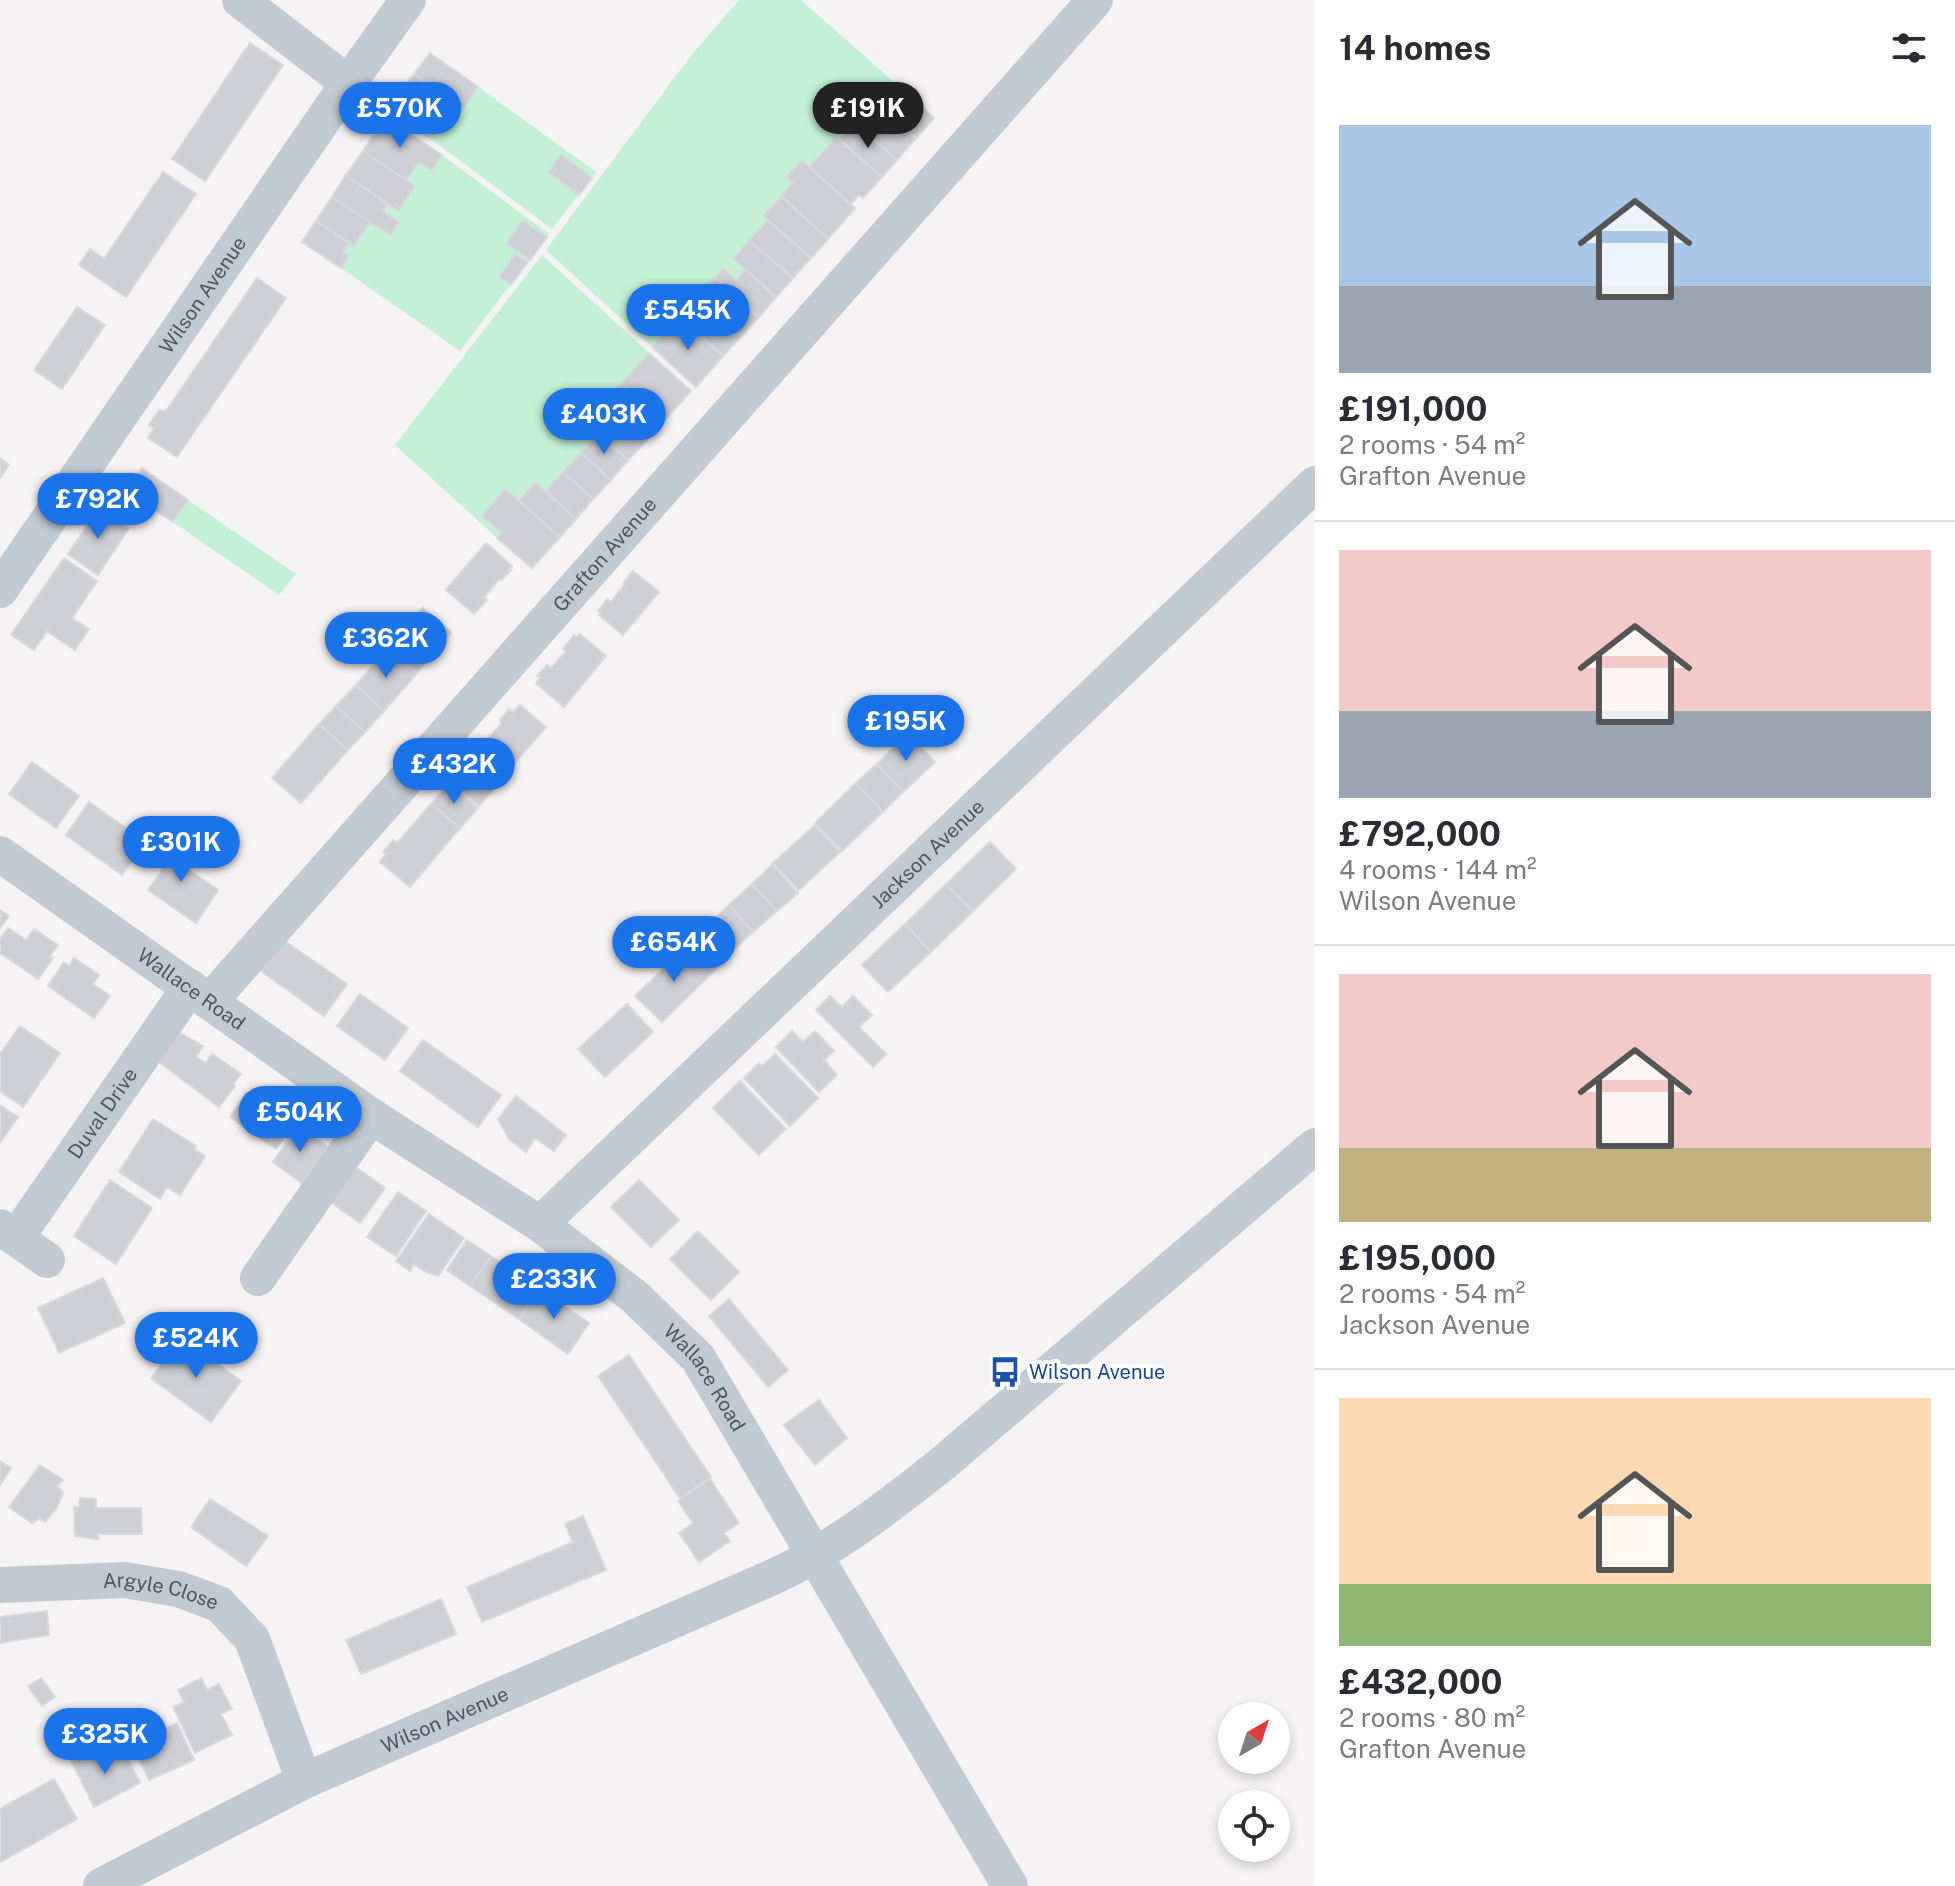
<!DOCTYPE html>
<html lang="en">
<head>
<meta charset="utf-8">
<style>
  :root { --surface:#fff; --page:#f2f2f3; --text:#2b2b33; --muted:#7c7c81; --line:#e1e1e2; --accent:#1a73e8 }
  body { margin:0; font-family:"Public Sans",sans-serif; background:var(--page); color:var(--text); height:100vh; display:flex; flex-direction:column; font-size:30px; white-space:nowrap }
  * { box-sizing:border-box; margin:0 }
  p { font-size:26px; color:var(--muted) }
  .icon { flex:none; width:44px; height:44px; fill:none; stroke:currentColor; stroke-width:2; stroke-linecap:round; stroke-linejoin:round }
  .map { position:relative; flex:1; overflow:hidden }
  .panel { display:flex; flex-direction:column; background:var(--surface); width:640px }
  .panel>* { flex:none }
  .needle { width:52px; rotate:39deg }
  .fabs { position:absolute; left:1218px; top:1702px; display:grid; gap:16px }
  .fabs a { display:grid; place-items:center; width:72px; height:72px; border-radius:50%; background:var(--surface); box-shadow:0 4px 12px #0003; font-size:40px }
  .price { position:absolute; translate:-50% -68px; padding:0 18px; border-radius:28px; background:var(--accent); color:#fff; font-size:26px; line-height:52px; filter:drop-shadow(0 2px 4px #0008) }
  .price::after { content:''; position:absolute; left:50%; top:48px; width:24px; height:18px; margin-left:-12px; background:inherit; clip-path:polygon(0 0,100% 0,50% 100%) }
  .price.current { background:#222; color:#fff }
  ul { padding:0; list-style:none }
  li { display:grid; align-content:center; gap:16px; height:424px; padding:0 24px }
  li+li { border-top:2px solid var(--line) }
  li span { display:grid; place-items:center; height:248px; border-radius:0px; color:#555 }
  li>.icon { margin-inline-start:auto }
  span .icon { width:144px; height:144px; fill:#fffc; stroke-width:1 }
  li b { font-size:34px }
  h2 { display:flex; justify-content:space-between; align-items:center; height:96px; padding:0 24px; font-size:34px }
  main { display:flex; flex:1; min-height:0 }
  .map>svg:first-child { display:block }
  .green { fill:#c3f1d5 }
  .building { fill:#cdcfd5; stroke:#d7d9de; stroke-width:2 }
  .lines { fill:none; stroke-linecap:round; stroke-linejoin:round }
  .minor { stroke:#c1cad2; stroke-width:36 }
  .labels { text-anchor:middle; stroke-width:8; stroke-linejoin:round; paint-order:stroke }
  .street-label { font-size:20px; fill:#4a5661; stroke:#fff }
  .transit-label { font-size:20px; fill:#164399; stroke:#fff; text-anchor:start }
</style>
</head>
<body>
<main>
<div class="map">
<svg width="1315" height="1886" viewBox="0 0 1315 1886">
  <rect width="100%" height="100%" fill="#f5f3f3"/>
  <path class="green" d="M 739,0 L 801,0 L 903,90 L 885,110 L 878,104 L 875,107 L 864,99 L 856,107 L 865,116 L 858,124 L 855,123 L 840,140 L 836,137 L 809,167 L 801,161 L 787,177 L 793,183 L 768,220 L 733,258 L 745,269 L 736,280 L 723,268 L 652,347 L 546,250 L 689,58 Z
    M 478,87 L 596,172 L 552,229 L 427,136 L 437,121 L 435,119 L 449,99 L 463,108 Z
    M 442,155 L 549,234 L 460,351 L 341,268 L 349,256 L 344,252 L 350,243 L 355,246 L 370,222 L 390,235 L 383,211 L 388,204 L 399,210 L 414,186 L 406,180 L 419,162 L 432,170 Z
    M 542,255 L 649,353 L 598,433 L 546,491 L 535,482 L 519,501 L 505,490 L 482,516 L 501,533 L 497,538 L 395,445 Z
    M 188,500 L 296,574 L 279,595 L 173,522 Z"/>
  <path class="building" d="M 250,43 L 283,65 L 205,181 L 172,159 Z
    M 430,53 L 478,87 L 463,109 L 414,74 Z
    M 414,74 L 449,99 L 435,119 L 437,120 L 427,136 L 390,109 Z
    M 903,90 L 934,118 L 916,138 L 885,110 Z
    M 864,98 L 875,107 L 878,104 L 916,138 L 897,160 L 858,124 L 865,116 L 856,108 Z
    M 385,117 L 442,155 L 432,170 L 419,162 L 406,180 L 363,151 Z
    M 855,123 L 897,160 L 882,177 L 840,140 Z
    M 836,137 L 882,177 L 863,198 L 859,195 L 851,204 L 809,167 Z
    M 363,151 L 415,186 L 398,211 L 346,175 Z
    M 561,154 L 592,178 L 579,195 L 548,172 Z
    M 802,160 L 855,208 L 828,239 L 781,196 L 793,183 L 786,177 Z
    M 163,172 L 196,194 L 126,297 L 79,265 L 90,249 L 104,259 Z
    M 346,175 L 388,204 L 383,211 L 399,222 L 390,235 L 332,197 Z
    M 781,196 L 828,239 L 811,258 L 763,216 Z
    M 332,197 L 370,222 L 354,246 L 316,221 Z
    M 523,220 L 547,237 L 530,260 L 506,243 Z
    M 768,220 L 811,258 L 793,278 L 749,240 Z
    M 316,221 L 350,243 L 344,252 L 349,256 L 341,268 L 302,242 Z
    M 749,240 L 793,278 L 776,297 L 733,259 Z
    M 515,254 L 528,262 L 511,285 L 499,277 Z
    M 723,268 L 736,280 L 745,269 L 776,297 L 759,317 L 715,277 Z
    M 715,277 L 759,317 L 742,335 L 698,296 Z
    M 257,278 L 286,298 L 177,457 L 148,438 L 154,428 L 149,425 L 159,410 L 166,411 Z
    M 698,296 L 742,335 L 723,356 L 679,317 Z
    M 77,307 L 105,325 L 62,389 L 34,370 Z
    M 679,317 L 723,356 L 696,387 L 652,347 Z
    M 649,353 L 691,391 L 663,422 L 621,384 Z
    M 621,384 L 663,422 L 646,441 L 604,403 Z
    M 604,403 L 646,441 L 628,460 L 586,423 Z
    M 598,433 L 628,460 L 611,480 L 581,453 Z
    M 581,453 L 611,480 L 593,499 L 563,472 Z
    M 0,458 L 9,465 L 0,478 Z
    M 142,468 L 188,500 L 173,522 L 127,491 Z
    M 563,472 L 593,499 L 576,519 L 546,491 Z
    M 535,482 L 576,519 L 560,537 L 519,501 Z
    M 505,489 L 560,537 L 532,568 L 497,538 L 501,533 L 482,516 Z
    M 99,508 L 129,528 L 98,575 L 68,554 Z
    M 486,543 L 512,566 L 508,570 L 511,570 L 502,580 L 500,578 L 484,597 L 487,600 L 474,614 L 446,590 Z
    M 64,558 L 97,581 L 72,618 L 89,629 L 75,650 L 47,631 L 34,650 L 11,635 Z
    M 633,571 L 659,592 L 623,635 L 599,615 L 600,613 L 598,611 L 607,599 L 611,602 L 624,585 L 623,583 Z
    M 423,608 L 451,632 L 417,673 L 388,649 Z
    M 580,634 L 606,656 L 564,707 L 536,683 L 540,678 L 537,676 L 547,665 L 551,668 L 566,651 L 563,649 L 574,635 L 576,637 Z
    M 388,649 L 417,673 L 384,711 L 356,685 Z
    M 356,685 L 384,711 L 365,732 L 336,706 Z
    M 520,705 L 546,727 L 513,765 L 486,741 L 502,723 L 500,720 L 509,709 L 513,712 Z
    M 336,706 L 365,732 L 348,750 L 319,724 Z
    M 319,724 L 348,750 L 301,803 L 272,778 Z
    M 908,734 L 935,762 L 903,792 L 877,764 Z
    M 484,743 L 512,768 L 479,806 L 450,781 Z
    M 32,762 L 79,796 L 56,828 L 9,794 Z
    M 877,764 L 903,792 L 883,812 L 856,783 Z
    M 449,783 L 478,808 L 460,828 L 431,804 Z
    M 856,783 L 883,812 L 842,851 L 815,823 Z
    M 89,802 L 146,842 L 122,875 L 66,835 Z
    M 431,804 L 460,828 L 410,887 L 380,862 L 386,854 L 383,852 L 393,840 L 397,843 Z
    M 815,825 L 840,852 L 799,890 L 773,863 Z
    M 172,839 L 191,852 L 182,865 L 218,890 L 196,923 L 148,890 L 163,869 L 155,864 Z
    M 990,842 L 1016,869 L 973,911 L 946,884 Z
    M 772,865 L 798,893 L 777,911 L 752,884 Z
    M 752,884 L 777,911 L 753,932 L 729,905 Z
    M 946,884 L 973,911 L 931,952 L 905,924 Z
    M 729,905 L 753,932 L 732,951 L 708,925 Z
    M 0,910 L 9,916 L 0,928 Z
    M 905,924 L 931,952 L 888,992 L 862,965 Z
    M 708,925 L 732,951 L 713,972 L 687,946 Z
    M 8,928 L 26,940 L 34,929 L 58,945 L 49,957 L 53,958 L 38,979 L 0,953 L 0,939 Z
    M 283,940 L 347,984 L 324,1016 L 261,971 Z
    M 687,946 L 713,972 L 662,1022 L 635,996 Z
    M 74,958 L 99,975 L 93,984 L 110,996 L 94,1018 L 48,986 L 64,962 L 69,966 Z
    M 360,994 L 408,1028 L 385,1060 L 337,1026 Z
    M 830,996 L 842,1007 L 853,996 L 872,1015 L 859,1027 L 886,1054 L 873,1067 L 816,1010 Z
    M 627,1004 L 653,1032 L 605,1077 L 578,1049 Z
    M 20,1026 L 60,1053 L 23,1107 L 0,1091 L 0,1054 Z
    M 792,1031 L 803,1042 L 815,1031 L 834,1051 L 824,1060 L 837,1075 L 819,1092 L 776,1047 Z
    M 180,1033 L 203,1046 L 196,1057 L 206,1063 L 212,1054 L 241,1074 L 233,1084 L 235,1086 L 219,1107 L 158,1061 Z
    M 423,1040 L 501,1095 L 478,1127 L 400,1071 Z
    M 775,1054 L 818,1098 L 790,1126 L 744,1078 L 759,1063 L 762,1066 Z
    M 740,1081 L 786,1129 L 759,1155 L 713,1108 Z
    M 256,1090 L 281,1107 L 276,1114 L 292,1126 L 276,1149 L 230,1117 L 246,1094 L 251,1098 Z
    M 516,1096 L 566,1135 L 554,1151 L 535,1138 L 526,1152 L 509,1139 L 498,1119 Z
    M 0,1105 L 18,1117 L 0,1143 Z
    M 153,1119 L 196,1146 L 194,1149 L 205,1156 L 180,1195 L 167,1187 L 160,1199 L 119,1172 Z
    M 298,1126 L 328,1147 L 302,1183 L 273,1162 Z
    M 354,1166 L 385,1188 L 360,1223 L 329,1201 Z
    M 110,1180 L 152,1208 L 116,1264 L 74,1236 Z
    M 639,1180 L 679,1220 L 651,1247 L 611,1207 Z
    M 398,1192 L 426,1211 L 396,1256 L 367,1237 Z
    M 429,1214 L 464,1238 L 438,1276 L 424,1271 L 414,1264 L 410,1271 L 396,1261 Z
    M 698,1231 L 739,1272 L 711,1300 L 670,1259 Z
    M 467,1240 L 491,1256 L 470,1286 L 447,1270 Z
    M 491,1256 L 540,1289 L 519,1319 L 470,1286 Z
    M 103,1278 L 125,1323 L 59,1353 L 38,1308 Z
    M 540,1289 L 589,1323 L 568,1354 L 519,1319 Z
    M 729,1299 L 788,1370 L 768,1387 L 709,1316 Z
    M 180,1339 L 186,1344 L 187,1341 L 241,1381 L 211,1422 L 151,1378 Z
    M 629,1355 L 711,1477 L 680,1498 L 598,1376 Z
    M 819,1400 L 847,1438 L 815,1465 L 784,1425 Z
    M 0,1461 L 11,1468 L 0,1485 Z
    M 40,1465 L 63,1480 L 57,1486 L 63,1493 L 56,1509 L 45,1522 L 39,1519 L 32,1523 L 9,1507 Z
    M 710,1479 L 739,1523 L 724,1533 L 730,1541 L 699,1562 L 679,1533 L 693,1523 L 678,1501 Z
    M 80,1498 L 96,1499 L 96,1508 L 141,1508 L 142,1534 L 98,1534 L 98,1539 L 75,1536 L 74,1507 L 79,1507 Z
    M 210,1499 L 268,1536 L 246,1566 L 191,1527 Z
    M 583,1516 L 606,1570 L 482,1622 L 467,1587 L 573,1542 L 565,1524 Z
    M 441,1599 L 456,1634 L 361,1674 L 346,1640 Z
    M 47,1611 L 49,1635 L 0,1643 L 0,1617 Z
    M 41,1678 L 55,1697 L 42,1706 L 28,1686 Z
    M 201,1678 L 207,1690 L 219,1684 L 232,1709 L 221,1714 L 232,1735 L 195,1753 L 173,1707 L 184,1702 L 178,1690 Z
    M 177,1723 L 194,1760 L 149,1780 L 132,1744 Z
    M 94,1749 L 100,1762 L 124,1750 L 140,1783 L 94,1807 L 71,1760 Z
    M 54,1779 L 77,1819 L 0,1862 L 0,1809 Z"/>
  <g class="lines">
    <g class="minor">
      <path d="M 240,0 L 348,83"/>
      <path id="s1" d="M 0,590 L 347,85 L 408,0"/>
      <path id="s2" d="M 0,854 L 371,1116 L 540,1224 L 635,1297 L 698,1358 L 1010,1886"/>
      <path id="s3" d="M 210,1001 L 1095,0"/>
      <path id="s4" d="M 540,1224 L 1315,484"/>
      <path d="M 0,1227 L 47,1260"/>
      <path id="s5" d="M 16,1238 L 190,987"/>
      <path d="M 258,1278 L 371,1116"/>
      <path id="s6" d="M 0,1585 L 125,1580 L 178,1589 L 219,1604 L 252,1639 L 304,1781"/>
      <path id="s7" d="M 101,1886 L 304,1781 L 773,1577 C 834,1549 889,1506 942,1464 L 1315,1146"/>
    </g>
  </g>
  <defs>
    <symbol id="bus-bare" viewBox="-9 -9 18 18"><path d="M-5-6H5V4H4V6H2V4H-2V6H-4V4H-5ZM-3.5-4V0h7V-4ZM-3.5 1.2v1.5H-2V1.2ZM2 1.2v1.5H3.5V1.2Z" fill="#1a4fb4" stroke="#fff" stroke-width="2.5" paint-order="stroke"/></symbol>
  </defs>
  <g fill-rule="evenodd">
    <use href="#bus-bare" x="983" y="1350" width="44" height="44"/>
  </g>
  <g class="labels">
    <g class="street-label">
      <text dy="7" stroke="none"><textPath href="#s1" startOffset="358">Wilson Avenue</textPath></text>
      <text dy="7" stroke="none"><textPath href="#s3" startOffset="596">Grafton Avenue</textPath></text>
      <text dy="7" stroke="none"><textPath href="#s4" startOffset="536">Jackson Avenue</textPath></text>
      <text dy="7" stroke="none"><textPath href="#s2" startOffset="234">Wallace Road</textPath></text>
      <text dy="7" stroke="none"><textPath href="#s5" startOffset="152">Duval Drive</textPath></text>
      <text dy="7" stroke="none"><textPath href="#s2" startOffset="882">Wallace Road</textPath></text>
      <text dy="7" stroke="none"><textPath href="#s6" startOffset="162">Argyle Close</textPath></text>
      <text dy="7" stroke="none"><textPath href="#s7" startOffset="382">Wilson Avenue</textPath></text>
    </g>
    <g class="transit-label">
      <text x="1029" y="1379">Wilson Avenue</text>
    </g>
  </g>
</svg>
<div class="fabs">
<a><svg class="needle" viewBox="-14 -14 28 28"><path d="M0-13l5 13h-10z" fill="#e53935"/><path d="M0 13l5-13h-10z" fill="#7c7c81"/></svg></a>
<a><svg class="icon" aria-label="locate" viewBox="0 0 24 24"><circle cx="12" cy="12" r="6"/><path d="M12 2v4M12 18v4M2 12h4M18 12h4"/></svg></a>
</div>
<b class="price" style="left:400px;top:150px">£570K</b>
<b class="price current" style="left:868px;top:150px">£191K</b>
<b class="price" style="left:688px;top:352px">£545K</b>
<b class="price" style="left:604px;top:456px">£403K</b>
<b class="price" style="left:98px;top:541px">£792K</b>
<b class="price" style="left:386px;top:680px">£362K</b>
<b class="price" style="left:906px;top:763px">£195K</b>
<b class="price" style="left:454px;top:806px">£432K</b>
<b class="price" style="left:181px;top:884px">£301K</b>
<b class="price" style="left:674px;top:984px">£654K</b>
<b class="price" style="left:300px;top:1154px">£504K</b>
<b class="price" style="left:554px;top:1321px">£233K</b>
<b class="price" style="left:196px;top:1380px">£524K</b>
<b class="price" style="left:105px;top:1776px">£325K</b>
</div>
<section class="panel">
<h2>14 homes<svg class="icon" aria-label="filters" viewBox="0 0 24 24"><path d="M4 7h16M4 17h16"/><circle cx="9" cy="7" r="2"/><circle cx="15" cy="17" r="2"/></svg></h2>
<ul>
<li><span style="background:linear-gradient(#a9c7e8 65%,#9aa5b1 0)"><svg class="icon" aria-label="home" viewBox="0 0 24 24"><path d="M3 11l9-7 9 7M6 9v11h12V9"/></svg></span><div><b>£191,000</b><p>2 rooms · 54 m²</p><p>Grafton Avenue</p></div></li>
<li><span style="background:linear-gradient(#f6c9c9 65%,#9aa5b1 0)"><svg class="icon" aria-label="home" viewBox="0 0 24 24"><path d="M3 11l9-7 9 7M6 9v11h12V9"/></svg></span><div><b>£792,000</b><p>4 rooms · 144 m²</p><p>Wilson Avenue</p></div></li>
<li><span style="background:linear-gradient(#f6c9c9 70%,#c2b280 0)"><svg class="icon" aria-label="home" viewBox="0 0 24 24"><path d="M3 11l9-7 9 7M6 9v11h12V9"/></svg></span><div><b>£195,000</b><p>2 rooms · 54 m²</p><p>Jackson Avenue</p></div></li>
<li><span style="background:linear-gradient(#ffd9b3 75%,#8fb573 0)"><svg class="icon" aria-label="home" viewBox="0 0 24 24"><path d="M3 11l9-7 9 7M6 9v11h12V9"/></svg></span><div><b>£432,000</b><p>2 rooms · 80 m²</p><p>Grafton Avenue</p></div></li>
</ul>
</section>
</main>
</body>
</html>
